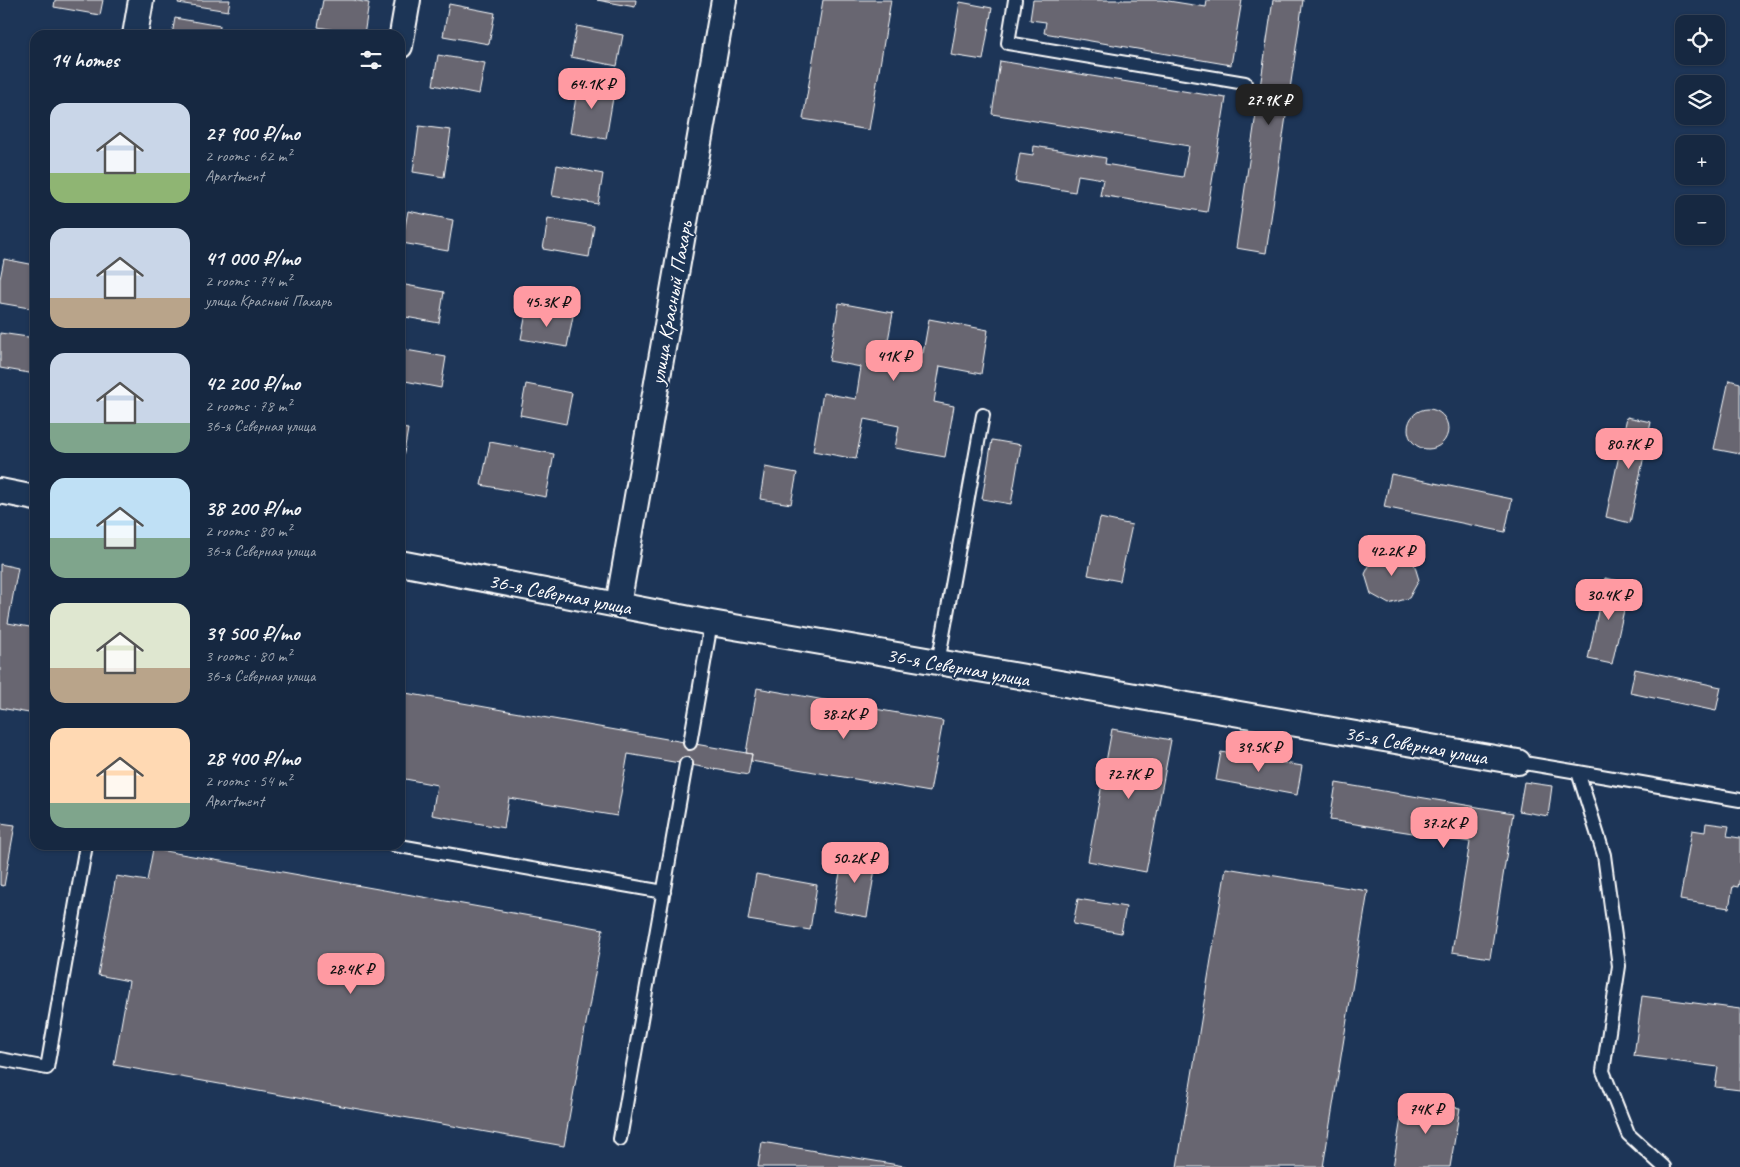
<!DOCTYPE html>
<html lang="en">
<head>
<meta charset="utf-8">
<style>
  :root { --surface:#162841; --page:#1f3048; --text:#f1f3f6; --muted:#9ea6b1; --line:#35445a; --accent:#ff9aa2 }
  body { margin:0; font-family:Caveat,sans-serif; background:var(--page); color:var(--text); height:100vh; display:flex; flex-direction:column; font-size:19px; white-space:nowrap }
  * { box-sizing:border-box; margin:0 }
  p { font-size:16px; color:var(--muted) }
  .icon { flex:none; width:28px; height:28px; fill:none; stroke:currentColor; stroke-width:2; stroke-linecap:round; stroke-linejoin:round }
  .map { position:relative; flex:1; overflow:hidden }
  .drawer { position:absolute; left:30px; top:30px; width:375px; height:820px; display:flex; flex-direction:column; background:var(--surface); border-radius:15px; box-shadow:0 1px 4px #0004,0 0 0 1px var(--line) }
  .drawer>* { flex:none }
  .buttons { position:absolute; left:1675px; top:15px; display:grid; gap:10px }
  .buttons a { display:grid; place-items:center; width:50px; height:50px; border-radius:10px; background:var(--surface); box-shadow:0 1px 4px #0004,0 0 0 1px var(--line); font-size:25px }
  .price { position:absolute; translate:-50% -42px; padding:0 11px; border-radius:10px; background:var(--accent); color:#111; font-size:16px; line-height:32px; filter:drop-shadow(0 1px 2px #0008) }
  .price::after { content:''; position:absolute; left:50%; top:30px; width:15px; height:11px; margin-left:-8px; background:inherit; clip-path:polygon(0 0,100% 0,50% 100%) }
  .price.current { background:#222; color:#fff }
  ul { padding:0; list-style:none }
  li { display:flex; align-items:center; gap:15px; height:125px; padding:0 20px }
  li span { display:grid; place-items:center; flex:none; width:140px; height:100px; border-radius:15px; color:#555 }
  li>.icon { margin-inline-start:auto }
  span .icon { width:60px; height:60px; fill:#fffc; stroke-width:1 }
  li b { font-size:21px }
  h2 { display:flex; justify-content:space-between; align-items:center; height:60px; padding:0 20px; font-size:21px }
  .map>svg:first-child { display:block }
  .building { fill:#676671; stroke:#fff }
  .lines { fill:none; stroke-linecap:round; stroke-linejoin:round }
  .service-casing { stroke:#fff; stroke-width:16 }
  .minor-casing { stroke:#fff; stroke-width:28 }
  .service { stroke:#1d3557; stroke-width:12 }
  .minor { stroke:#1d3557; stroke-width:24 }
  .labels { text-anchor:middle; stroke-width:4; stroke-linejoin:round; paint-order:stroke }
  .street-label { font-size:21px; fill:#fff; stroke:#1d3557 }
</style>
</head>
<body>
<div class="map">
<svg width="1740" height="1167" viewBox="0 0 1740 1167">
  <rect width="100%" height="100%" fill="#1d3557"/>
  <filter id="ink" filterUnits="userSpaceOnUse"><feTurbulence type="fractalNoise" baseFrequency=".02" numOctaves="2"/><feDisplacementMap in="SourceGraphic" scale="10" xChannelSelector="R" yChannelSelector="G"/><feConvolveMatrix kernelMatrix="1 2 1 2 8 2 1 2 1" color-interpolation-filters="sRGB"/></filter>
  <g filter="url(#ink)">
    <path class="building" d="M 55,0 L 103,0 L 100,15 L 54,7 Z
      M 179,0 L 230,0 L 228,11 L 178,3 Z
      M 323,0 L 353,0 L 369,3 L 364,35 L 318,27 Z
      M 597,0 L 636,0 L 635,7 Z
      M 823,0 L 891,0 L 869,130 L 803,119 Z
      M 1033,0 L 1162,0 L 1206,7 L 1207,0 L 1242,0 L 1231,65 L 1044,33 L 1046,22 L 1030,20 Z
      M 1273,0 L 1303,0 L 1266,253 L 1236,248 Z
      M 960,2 L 992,8 L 983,60 L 951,55 Z
      M 449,4 L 495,13 L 489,44 L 443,36 Z
      M 175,18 L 220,26 L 219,35 L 172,35 Z
      M 577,26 L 623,35 L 617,66 L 571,57 Z
      M 438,55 L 485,63 L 479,94 L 433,85 Z
      M 1000,61 L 1226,98 L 1207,212 L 1100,195 L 1103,179 L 1078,175 L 1075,192 L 1015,182 L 1020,153 L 1033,155 L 1034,146 L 1106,158 L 1105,164 L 1183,177 L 1189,146 L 992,114 Z
      M 579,80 L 615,86 L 606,139 L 570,133 Z
      M 419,126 L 451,130 L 444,177 L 413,172 Z
      M 557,165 L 603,174 L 598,204 L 552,196 Z
      M 408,211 L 453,220 L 448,251 L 402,243 Z
      M 548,218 L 594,226 L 589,257 L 543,249 Z
      M 4,259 L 35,265 L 35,309 L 0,303 L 0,279 Z
      M 400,284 L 444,292 L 439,323 L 400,316 Z
      M 839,303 L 893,313 L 887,346 L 923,353 L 929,319 L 988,330 L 981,374 L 940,366 L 934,402 L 954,406 L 945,457 L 895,448 L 899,426 L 864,419 L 856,459 L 813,451 L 823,393 L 856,399 L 861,367 L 829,361 Z
      M 527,308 L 573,316 L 567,347 L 521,339 Z
      M 0,333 L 35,338 L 35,374 L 0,368 Z
      M 400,349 L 446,357 L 441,388 L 400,380 Z
      M 1729,380 L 1740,383 L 1740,454 L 1714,449 Z
      M 526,384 L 572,393 L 566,424 L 520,415 Z
      M1408 429a20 20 0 1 1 40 0a20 20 0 1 1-40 0Z
      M 1627,417 L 1651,422 L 1630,523 L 1606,517 Z
      M 400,428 L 408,429 L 400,476 Z
      M 992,440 L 1021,445 L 1011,504 L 982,499 Z
      M 490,442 L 554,454 L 546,497 L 481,485 Z
      M 765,467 L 797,473 L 791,504 L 760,499 Z
      M 1391,474 L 1512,499 L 1505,532 L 1384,507 Z
      M 1100,518 L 1132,525 L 1120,581 L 1088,575 Z
      M 1394,550 L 1413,560 L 1419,580 L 1409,598 L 1389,604 L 1371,594 L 1365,574 L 1374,556 Z
      M 0,564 L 18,568 L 8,623 L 35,628 L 35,714 L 0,708 Z
      M 1605,578 L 1630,583 L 1612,664 L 1588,659 Z
      M 1635,669 L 1721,687 L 1716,711 L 1630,693 Z
      M 757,688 L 943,721 L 930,792 L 751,761 L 752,754 L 746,753 Z
      M 400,692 L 752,754 L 748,775 L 628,754 L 617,816 L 509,798 L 504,828 L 432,815 L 437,785 L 400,778 Z
      M 1112,729 L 1171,740 L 1146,872 L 1088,861 Z
      M 1221,752 L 1302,766 L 1297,795 L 1216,780 Z
      M 1524,782 L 1552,786 L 1548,816 L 1519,811 Z
      M 1336,783 L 1513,813 L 1490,958 L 1452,952 L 1470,842 L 1330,820 Z
      M 0,823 L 15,825 L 4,886 L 0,885 Z
      M 1706,823 L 1729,826 L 1727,836 L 1740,838 L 1740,877 L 1738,887 L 1733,886 L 1729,908 L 1680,900 L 1692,830 L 1705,832 Z
      M 153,849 L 603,929 L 564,1146 L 114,1065 L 129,981 L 98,975 L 116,876 L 147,881 Z
      M 844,851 L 877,857 L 867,917 L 833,911 Z
      M 1226,868 L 1368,891 L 1323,1167 L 1177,1167 Z
      M 756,874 L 817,885 L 810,930 L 748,920 Z
      M 1078,899 L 1126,907 L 1121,933 L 1073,924 Z
      M 1642,996 L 1740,1009 L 1740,1090 L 1715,1087 L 1718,1067 L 1634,1056 Z
      M 1404,1100 L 1460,1108 L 1450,1167 L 1393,1167 Z
      M 762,1142 L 910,1167 L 758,1167 Z"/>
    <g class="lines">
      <defs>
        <path id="service" d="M 1015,0 L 1008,43 L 1245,83
          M 938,663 L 983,415
          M 690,743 L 711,623
          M 1518,762 L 1578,772 L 1604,855 L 1619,966 L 1603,1071 L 1628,1134 L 1664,1167
          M 1578,772 L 1740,800
          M 394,845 L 664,892
          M 0,1059 L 47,1068 L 86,845
          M 620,1139 L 686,764"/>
        <path id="minor" d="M 135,35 L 141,0
          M 400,46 L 408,0
          M 0,491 L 35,498
          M 400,563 L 711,623 L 1518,762
          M 618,605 L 724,0"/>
      </defs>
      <use href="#service" class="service-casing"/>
      <use href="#minor" class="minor-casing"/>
      <use href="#service" class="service"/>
      <use href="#minor" class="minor"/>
    </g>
  </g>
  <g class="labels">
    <g class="street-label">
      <text transform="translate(671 303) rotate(-80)" y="7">улица Красный Пахарь</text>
      <text transform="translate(560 594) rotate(11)" y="7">36-я Северная улица</text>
      <text transform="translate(958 667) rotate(10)" y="7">36-я Северная улица</text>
      <text transform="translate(1416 745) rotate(10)" y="7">36-я Северная улица</text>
    </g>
  </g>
</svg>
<div class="buttons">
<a><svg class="icon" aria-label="locate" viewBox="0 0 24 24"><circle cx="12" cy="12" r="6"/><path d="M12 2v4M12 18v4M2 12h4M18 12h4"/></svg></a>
<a><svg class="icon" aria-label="layers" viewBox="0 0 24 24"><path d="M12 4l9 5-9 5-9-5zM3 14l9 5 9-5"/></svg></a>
<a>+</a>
<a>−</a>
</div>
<b class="price" style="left:592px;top:110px">64.1K ₽</b>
<b class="price current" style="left:1269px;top:126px">27.9K ₽</b>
<b class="price" style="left:547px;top:328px">45.3K ₽</b>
<b class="price" style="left:894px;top:382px">41K ₽</b>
<b class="price" style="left:1629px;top:470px">80.7K ₽</b>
<b class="price" style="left:1392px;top:577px">42.2K ₽</b>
<b class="price" style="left:1609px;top:621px">30.4K ₽</b>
<b class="price" style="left:844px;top:740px">38.2K ₽</b>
<b class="price" style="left:1259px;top:773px">39.5K ₽</b>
<b class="price" style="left:1129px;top:800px">72.7K ₽</b>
<b class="price" style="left:1444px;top:849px">37.2K ₽</b>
<b class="price" style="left:855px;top:884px">50.2K ₽</b>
<b class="price" style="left:351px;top:995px">28.4K ₽</b>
<b class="price" style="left:1426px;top:1135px">74K ₽</b>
<section class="drawer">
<h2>14 homes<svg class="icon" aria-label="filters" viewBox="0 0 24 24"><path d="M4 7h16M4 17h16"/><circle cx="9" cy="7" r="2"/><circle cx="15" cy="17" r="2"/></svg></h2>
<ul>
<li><span style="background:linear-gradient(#c9d6e8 70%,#8fb573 0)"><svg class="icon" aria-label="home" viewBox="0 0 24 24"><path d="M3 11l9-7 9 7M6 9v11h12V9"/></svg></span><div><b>27 900 ₽/mo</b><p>2 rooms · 62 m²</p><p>Apartment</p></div></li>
<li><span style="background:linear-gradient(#c9d6e8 70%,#b9a48a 0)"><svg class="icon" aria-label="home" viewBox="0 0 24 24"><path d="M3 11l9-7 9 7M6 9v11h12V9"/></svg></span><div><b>41 000 ₽/mo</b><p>2 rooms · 74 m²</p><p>улица Красный Пахарь</p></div></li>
<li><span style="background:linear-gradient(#c9d6e8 70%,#7fa58c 0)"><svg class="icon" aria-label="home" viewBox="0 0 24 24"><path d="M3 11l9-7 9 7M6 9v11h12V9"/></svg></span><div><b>42 200 ₽/mo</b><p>2 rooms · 78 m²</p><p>36-я Северная улица</p></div></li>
<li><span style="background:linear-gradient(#bfe0f5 60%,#7fa58c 0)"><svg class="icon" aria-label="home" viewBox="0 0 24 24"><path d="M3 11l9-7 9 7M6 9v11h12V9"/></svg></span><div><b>38 200 ₽/mo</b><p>2 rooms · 80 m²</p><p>36-я Северная улица</p></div></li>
<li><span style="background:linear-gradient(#dfe7d0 65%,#b9a48a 0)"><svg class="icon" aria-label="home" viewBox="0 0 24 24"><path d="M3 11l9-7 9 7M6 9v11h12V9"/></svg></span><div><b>39 500 ₽/mo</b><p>3 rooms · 80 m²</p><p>36-я Северная улица</p></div></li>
<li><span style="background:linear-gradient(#ffd9b3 75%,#7fa58c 0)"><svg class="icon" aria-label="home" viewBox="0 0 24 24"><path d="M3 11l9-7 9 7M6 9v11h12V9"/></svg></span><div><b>28 400 ₽/mo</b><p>2 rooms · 54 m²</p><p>Apartment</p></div></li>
</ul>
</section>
</div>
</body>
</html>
